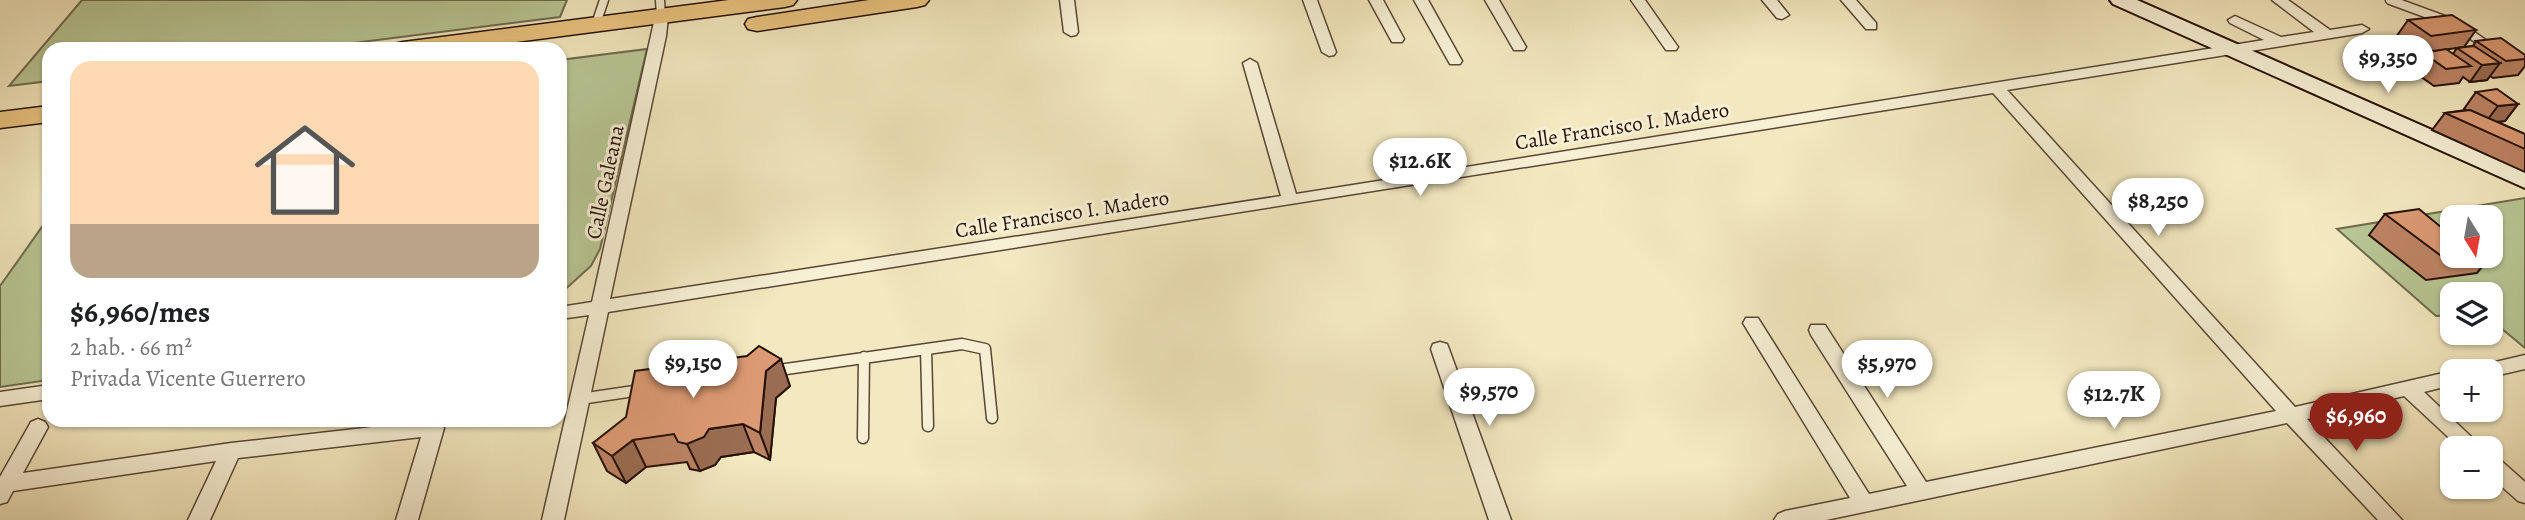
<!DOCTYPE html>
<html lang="es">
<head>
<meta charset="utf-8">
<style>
  :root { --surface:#fff; --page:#f2f2f2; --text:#202124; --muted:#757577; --accent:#8f2418 }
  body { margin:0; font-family:Alegreya,serif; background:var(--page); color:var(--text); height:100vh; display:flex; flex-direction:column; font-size:26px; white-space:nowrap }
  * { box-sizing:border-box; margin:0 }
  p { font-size:23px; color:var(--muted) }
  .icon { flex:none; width:38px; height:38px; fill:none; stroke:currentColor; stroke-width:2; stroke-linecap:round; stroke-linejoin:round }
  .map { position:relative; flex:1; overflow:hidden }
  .drawer { position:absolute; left:42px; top:42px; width:525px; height:385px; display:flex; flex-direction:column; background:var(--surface); border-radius:21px; box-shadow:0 2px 5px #0004 }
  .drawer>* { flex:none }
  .needle { width:46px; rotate:169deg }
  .tools { position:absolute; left:2440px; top:205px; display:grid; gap:14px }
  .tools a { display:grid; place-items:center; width:63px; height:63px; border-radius:14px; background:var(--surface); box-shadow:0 2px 5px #0004; font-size:35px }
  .price { position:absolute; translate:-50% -60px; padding:0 16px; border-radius:24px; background:#fff; color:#222; font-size:23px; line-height:46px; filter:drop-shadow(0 2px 4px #0008) }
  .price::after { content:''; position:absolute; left:50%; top:42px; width:21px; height:16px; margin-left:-10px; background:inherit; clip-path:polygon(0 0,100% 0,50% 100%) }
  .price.on { background:var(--accent); color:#fff }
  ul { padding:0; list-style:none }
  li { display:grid; align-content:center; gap:14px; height:371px; padding:0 28px }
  li span { display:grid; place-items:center; height:217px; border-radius:21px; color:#555 }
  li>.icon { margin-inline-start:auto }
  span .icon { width:126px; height:126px; fill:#fffc; stroke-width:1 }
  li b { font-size:30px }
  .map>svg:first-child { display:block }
  .green { fill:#b8c694; stroke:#6e6b4e; stroke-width:2; fill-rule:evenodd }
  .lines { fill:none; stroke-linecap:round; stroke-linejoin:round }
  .lane-far1-casing { stroke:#584636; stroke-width:11 }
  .lane-casing { stroke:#584636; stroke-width:13 }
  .street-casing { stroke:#584636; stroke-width:3 }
  .secondary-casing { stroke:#251008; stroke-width:4 }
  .primary-casing { stroke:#251008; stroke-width:3 }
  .lane-far1 { stroke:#f7f0d5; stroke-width:8 }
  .lane { stroke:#f7f0d5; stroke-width:10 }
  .street { fill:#f7f0d5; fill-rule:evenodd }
  .secondary { fill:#f7f0d5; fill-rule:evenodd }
  .primary { fill:#eac480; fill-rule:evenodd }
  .wall { fill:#bd8464; stroke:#251008; stroke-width:2 }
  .shaded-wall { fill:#9a6c51; stroke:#251008; stroke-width:2 }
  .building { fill:#dc9a74; stroke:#251008; stroke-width:2 }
  .labels { text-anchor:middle; stroke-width:6; stroke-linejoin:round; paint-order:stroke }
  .street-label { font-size:21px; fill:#251008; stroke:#f7f0d5 }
</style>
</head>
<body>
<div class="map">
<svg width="2525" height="520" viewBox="0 0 2525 520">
  <rect width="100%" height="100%" fill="#f3e8bf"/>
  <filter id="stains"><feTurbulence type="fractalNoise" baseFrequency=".00286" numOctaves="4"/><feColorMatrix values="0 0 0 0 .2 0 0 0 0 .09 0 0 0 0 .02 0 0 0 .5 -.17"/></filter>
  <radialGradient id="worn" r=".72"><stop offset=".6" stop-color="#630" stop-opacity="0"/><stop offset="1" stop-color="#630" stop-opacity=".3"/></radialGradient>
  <path class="green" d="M 82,0 L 567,0 L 560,17 L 306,49 L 49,49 L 49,81 L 9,86 Z
    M 647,49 L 600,249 L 591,266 L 560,294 L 560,60 Z
    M 2525,198 L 2525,348 L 2490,319 L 2490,294 L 2452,294 L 2452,315 L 2436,316 L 2337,229 ZM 2452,217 L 2490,217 L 2490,256 L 2452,256 Z
    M 49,217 L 49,380 L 0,387 L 0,286 Z"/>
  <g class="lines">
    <defs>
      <path id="lane-far1" d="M 660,0 L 661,16
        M 2390,0 L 2447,21
        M 596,24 L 604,0
        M 2463,29 L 2489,47"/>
      <path id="lane" d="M 926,349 L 928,426
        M 772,371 L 962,344 L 985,349 L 992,418
        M 580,399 L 641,390
        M 863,438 L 864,357"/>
      <path id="street" d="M 1060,0 L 1074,0 L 1078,32 L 1076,35 L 1071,36 L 1064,32 Z
        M 1303,0 L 1317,0 L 1336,52 L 1334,55 L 1329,56 L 1322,52 Z
        M 1369,0 L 1383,0 L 1404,39 L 1402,42 L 1392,42 Z
        M 1414,0 L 1428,0 L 1462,61 L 1460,64 L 1450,64 Z
        M 1485,0 L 1499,0 L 1526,47 L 1524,50 L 1514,50 Z
        M 1631,0 L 1645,0 L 1678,47 L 1676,50 L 1666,50 Z
        M 1762,0 L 1777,0 L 1789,15 L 1782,19 L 1777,18 Z
        M 1841,0 L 1856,0 L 1876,23 L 1876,29 L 1866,29 Z
        M 2272,0 L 2288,0 L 2330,30 L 2362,25 L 2369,29 L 2362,33 L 2007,90 L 2295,407 L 2452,371 L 2452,385 L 2424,392 L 2483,448 L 2460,448 L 2404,396 L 2307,419 L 2402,520 L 2378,520 L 2287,423 L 1826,520 L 1774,520 L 1778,514 L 1785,511 L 1850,498 L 1743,323 L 1746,318 L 1758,318 L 1869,494 L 1907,486 L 1811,335 L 1809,330 L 1811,325 L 1825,325 L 1926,482 L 2276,411 L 1993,93 L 608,312 L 564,520 L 542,520 L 589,315 L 560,319 L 560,307 L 592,302 L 656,13 L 661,12 L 668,16 L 666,36 L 610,299 L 1281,196 L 1243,63 L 1250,59 L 1257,63 L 1296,194 L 2264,40 L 2230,23 L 2228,20 L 2235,16 L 2281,37 L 2314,32 Z
        M 1440,342 L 1447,344 L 1449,349 L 1511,520 L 1489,520 L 1431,349 L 1433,344 Z
        M 2525,355 L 2525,369 L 2490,377 L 2490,371 L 2475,371 L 2478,366 Z
        M 49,385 L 49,399 L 0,406 L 0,392 Z
        M 38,419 L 45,422 L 48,427 L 23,473 L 231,443 L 434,420 L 441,423 L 444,428 L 418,520 L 396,520 L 421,437 L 238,458 L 210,520 L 188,520 L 216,461 L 13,491 L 7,502 L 0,504 L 0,477 L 31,422 Z
        M 2490,455 L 2497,457 L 2525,482 L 2525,503 L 2518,501 L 2490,476 Z"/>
      <path id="secondary" d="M 2110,0 L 2137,0 L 2525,171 L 2525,188 L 2113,4 Z"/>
      <path id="primary" d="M 729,0 L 797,0 L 793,5 L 785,7 L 461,49 L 391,49 L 394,44 L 403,42 Z
        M 869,0 L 929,0 L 925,5 L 917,7 L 757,31 L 748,29 L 745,24 L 748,19 L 757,17 Z
        M 49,106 L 49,122 L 0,128 L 0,112 Z"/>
    </defs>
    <use href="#lane-far1" class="lane-far1-casing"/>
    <use href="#lane" class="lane-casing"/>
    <use href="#street" class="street-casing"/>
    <use href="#secondary" class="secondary-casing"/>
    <use href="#primary" class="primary-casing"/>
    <use href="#lane-far1" class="lane-far1"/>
    <use href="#lane" class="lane"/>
    <use href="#street" class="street"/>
    <use href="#secondary" class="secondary"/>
    <use href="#primary" class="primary"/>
  </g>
  <path class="wall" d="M 2408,20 L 2476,30 L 2464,47 L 2435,51 L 2453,54 L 2457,48 L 2473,46 L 2476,41 L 2525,55 L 2525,66 L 2518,75 L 2493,78 L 2490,76 L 2487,80 L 2470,82 L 2463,77 L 2459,83 L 2434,86 L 2410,69 L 2421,52 L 2419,53 L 2396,37 Z
    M 2476,92 L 2518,104 L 2505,121 L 2497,122 L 2525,134 L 2525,172 L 2432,130 L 2445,113 L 2466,110 L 2464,109 Z
    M 2385,214 L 2452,256 L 2490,256 L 2490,248 L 2495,251 L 2477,273 L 2426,280 L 2369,235 Z
    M 790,386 L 776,398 L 770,460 L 754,452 L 721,457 L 715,465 L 700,471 L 690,469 L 687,462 L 646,467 L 626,483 L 607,471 L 593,443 Z"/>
  <path class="shaded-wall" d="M 2500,63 L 2487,80 L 2470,82 L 2482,65 Z
    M 2518,104 L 2505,121 L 2485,123 L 2498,106 Z
    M 781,359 L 790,386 L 776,398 L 770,460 L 760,433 L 766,371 Z
    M 743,424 L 754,452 L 721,457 L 715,465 L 700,471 L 687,444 L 709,429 Z
    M 633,440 L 646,467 L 626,483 L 612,456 Z"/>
  <path class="building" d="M 2452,15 L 2476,30 L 2431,36 L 2408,20 Z
    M 2501,38 L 2525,55 L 2525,59 L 2506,61 L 2476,41 Z
    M 2474,46 L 2500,63 L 2482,65 L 2457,48 Z
    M 2424,49 L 2435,51 L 2446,49 L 2471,66 L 2446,69 L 2422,52 L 2427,52 Z
    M 2497,89 L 2518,104 L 2498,106 L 2476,92 Z
    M 2470,110 L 2525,134 L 2525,149 L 2445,113 Z
    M 2419,209 L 2447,232 L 2452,231 L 2452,256 L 2464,256 L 2444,258 L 2385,214 Z
    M 759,346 L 781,359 L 766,371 L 760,433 L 743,424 L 709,429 L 704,437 L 687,444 L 678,442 L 674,434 L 633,440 L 612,456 L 593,443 L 626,417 L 635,371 L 747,356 Z"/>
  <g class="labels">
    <g class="street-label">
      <text transform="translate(1622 126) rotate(-9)" y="7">Calle Francisco I. Madero</text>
      <text transform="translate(605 182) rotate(-78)" y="7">Calle Galeana</text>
      <text transform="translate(1062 214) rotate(-9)" y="7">Calle Francisco I. Madero</text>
    </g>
  </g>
  <rect width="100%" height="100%" filter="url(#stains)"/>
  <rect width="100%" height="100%" fill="url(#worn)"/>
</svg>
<div class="tools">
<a><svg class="needle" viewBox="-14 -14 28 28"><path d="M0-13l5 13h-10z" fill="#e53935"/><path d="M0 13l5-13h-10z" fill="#757577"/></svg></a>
<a><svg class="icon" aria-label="layers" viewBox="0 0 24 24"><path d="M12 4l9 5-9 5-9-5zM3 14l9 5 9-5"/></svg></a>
<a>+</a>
<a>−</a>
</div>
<b class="price" style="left:2388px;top:95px">$9,350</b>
<b class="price" style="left:1420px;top:198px">$12.6K</b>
<b class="price" style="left:2158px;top:238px">$8,250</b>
<b class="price" style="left:693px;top:400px">$9,150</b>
<b class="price" style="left:1887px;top:400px">$5,970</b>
<b class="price" style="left:1489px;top:428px">$9,570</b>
<b class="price" style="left:2114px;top:431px">$12.7K</b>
<b class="price on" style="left:2356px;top:453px">$6,960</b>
<section class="drawer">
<ul>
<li><span style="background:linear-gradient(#ffd9b3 75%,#b9a48a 0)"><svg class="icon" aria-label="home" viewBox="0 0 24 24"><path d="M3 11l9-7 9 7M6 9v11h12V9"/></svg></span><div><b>$6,960/mes</b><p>2 hab. · 66 m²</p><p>Privada Vicente Guerrero</p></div></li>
</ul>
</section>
</div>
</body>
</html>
